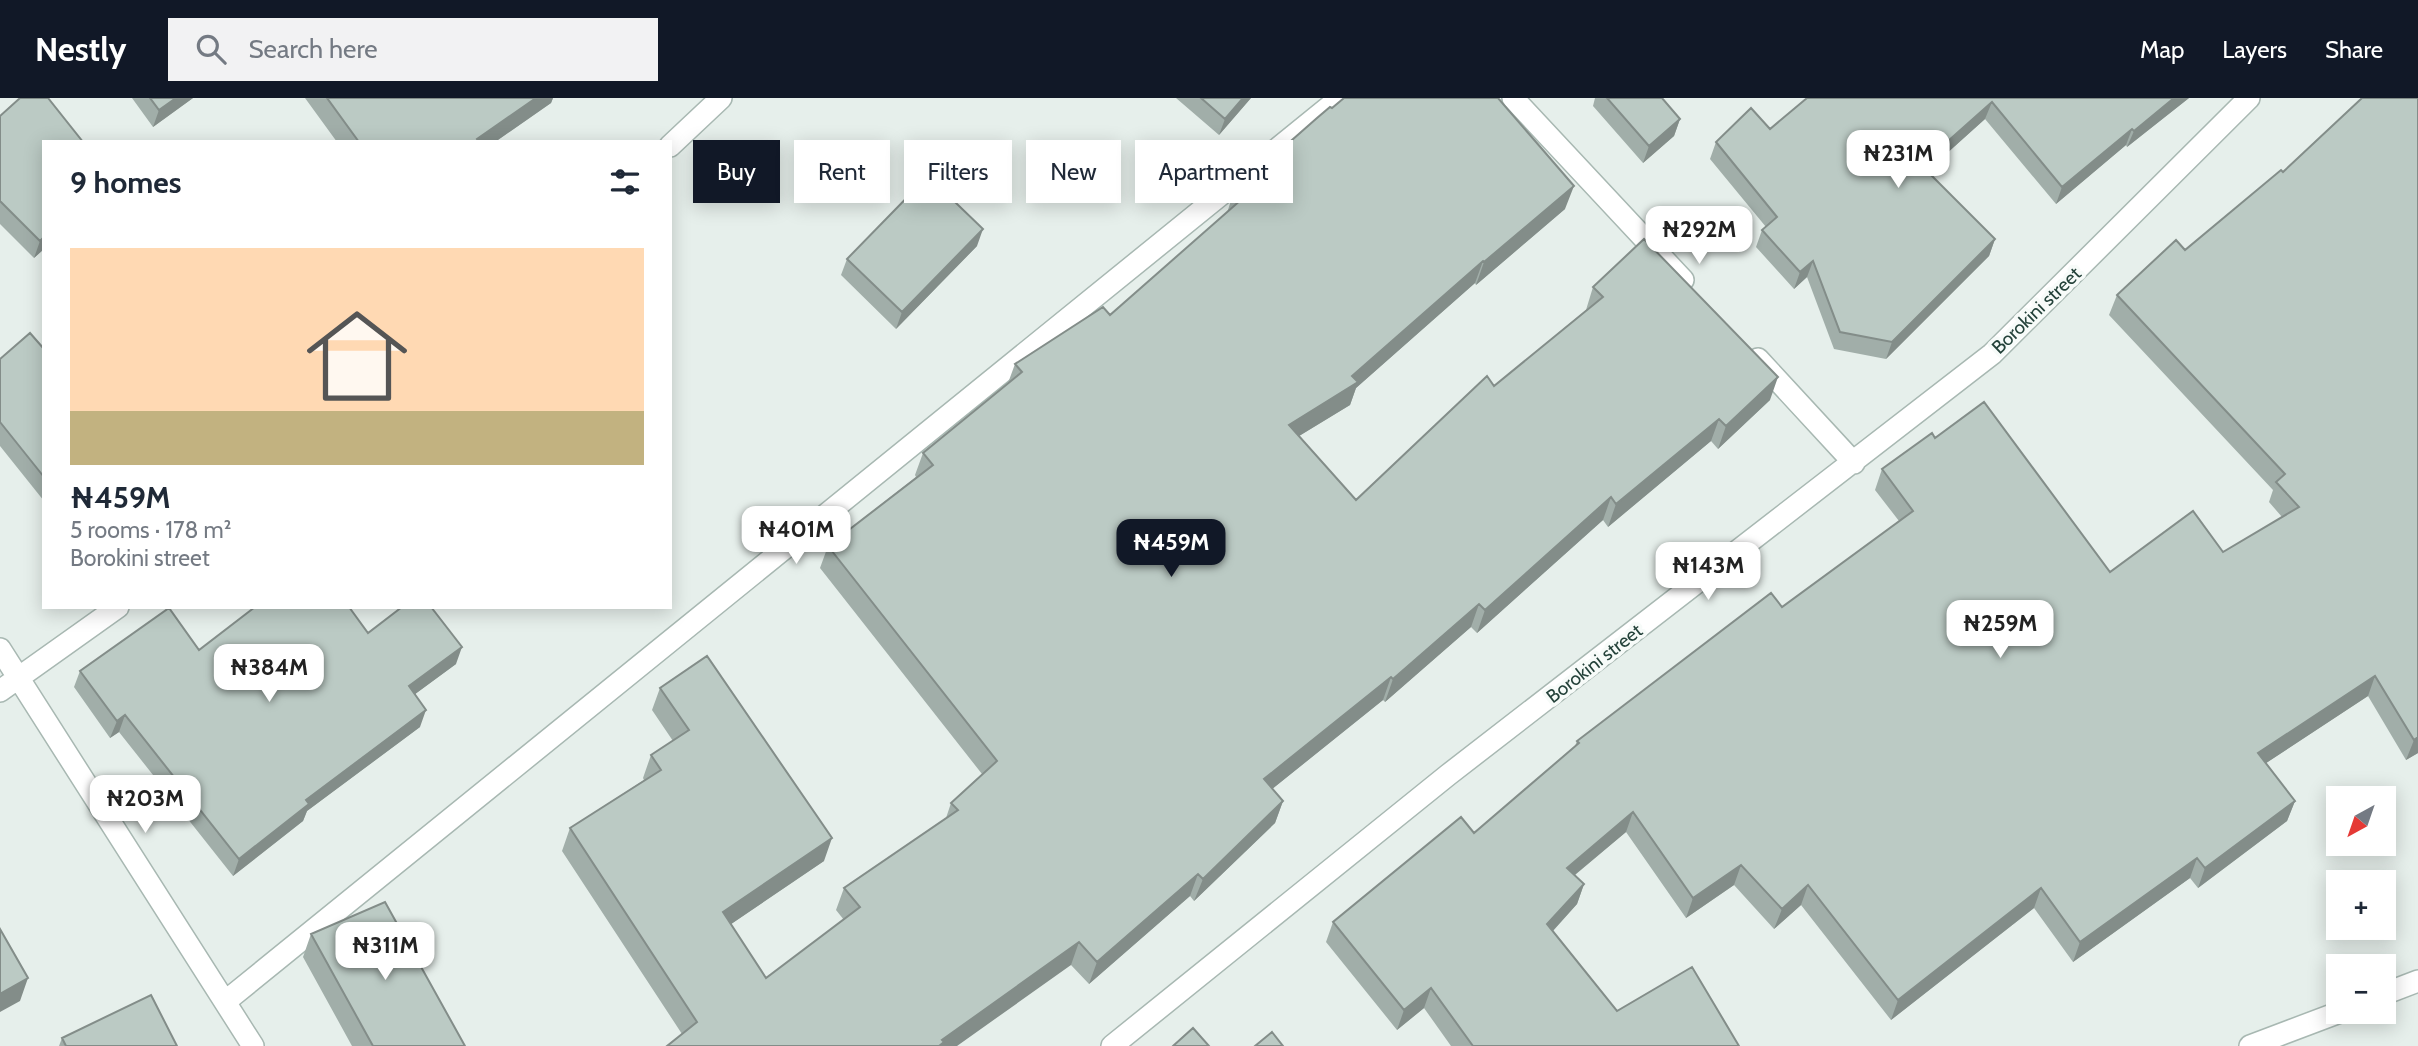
<!DOCTYPE html>
<html lang="en">
<head>
<meta charset="utf-8">
<style>
  :root { --surface:#fff; --page:#f2f2f3; --text:#1f2937; --muted:#747a83; --accent:#111827 }
  body { margin:0; font-family:Cabin,sans-serif; background:var(--page); color:var(--text); height:100vh; display:flex; flex-direction:column; font-size:26px; white-space:nowrap }
  * { box-sizing:border-box; margin:0 }
  p { font-size:23px; color:var(--muted) }
  .icon { flex:none; width:38px; height:38px; fill:none; stroke:currentColor; stroke-width:2; stroke-linecap:round; stroke-linejoin:round }
  .map { position:relative; flex:1; overflow:hidden }
  .panel { position:absolute; left:42px; top:42px; width:630px; height:469px; display:flex; flex-direction:column; background:var(--surface); border-radius:0px; box-shadow:0 4px 18px #0003 }
  .panel>* { flex:none }
  .banner { position:absolute; left:693px; top:42px; width:665px; height:63px; display:flex; gap:14px }
  .needle { width:46px; rotate:220deg }
  .controls { position:absolute; left:2326px; top:688px; display:grid; gap:14px }
  .controls a { display:grid; place-items:center; width:70px; height:70px; border-radius:0px; background:var(--surface); box-shadow:0 4px 18px #0003; font-size:35px }
  .price { position:absolute; translate:-50% -60px; padding:0 16px; border-radius:14px; background:#fff; color:#222; font-size:23px; line-height:46px; filter:drop-shadow(0 2px 4px #0008) }
  .price::after { content:''; position:absolute; left:50%; top:42px; width:21px; height:16px; margin-left:-10px; background:inherit; clip-path:polygon(0 0,100% 0,50% 100%) }
  .price.active { background:var(--accent); color:#fff }
  ul { padding:0; list-style:none }
  li { display:grid; align-content:center; gap:14px; height:371px; padding:0 28px }
  li span { display:grid; place-items:center; height:217px; border-radius:0px; color:#555 }
  li>.icon { margin-inline-start:auto }
  span .icon { width:126px; height:126px; fill:#fffc; stroke-width:1 }
  li b { font-size:30px }
  h2 { display:flex; justify-content:space-between; align-items:center; height:84px; padding:0 28px; font-size:30px }
  .pill { padding:0 24px; border-radius:0px; background:var(--surface); box-shadow:0 4px 18px #0003; font-size:24px; line-height:63px }
  .pill.active { background:var(--accent); color:#fff }
  header { display:flex; align-items:center; gap:42px; box-sizing:border-box; height:98px; padding:0 35px; background:var(--accent); color:#fff }
  header strong { font-size:33px }
  nav { display:flex; gap:38px; margin-inline-start:auto; font-size:24px }
  .search { width:490px; height:63px; background:var(--page); display:flex; align-items:center; gap:18px; box-sizing:border-box; padding:0 24px; border-radius:0px; color:var(--muted); font-size:26px }
  .map>svg:first-child { display:block }
  .lines { fill:none; stroke-linecap:round; stroke-linejoin:round }
  .street-casing { stroke:#a8b8b2; stroke-width:24 }
  .street { stroke:#fff; stroke-width:21 }
  .wall { fill:#a1aea9 }
  .shaded-wall { fill:#838d89 }
  .building { fill:#bbcac4; stroke:#838d89; stroke-width:2 }
  .labels { text-anchor:middle; stroke-width:7; stroke-linejoin:round; paint-order:stroke }
  .street-label { font-size:19px; fill:#24423a; stroke:#f7fbf9 }
</style>
</head>
<body>
<header>
<strong>Nestly</strong>
<div class="search"><svg class="icon" aria-label="search" viewBox="0 0 24 24"><circle cx="10" cy="10" r="6"/><path d="M15 15l6 6"/></svg>Search here</div>
<nav><a>Map</a><a>Layers</a><a>Share</a></nav>
</header>
<div class="map">
<svg width="2418" height="948" viewBox="0 0 2418 948">
  <rect width="100%" height="100%" fill="#e6efeb"/>
  <g class="lines">
    <defs>
      <path id="street" d="M 1513,0 L 1683,182
        M 670,48 L 721,0
        M 1758,261 L 1854,365
        M 0,551 L 253,948
        M 0,593 L 118,509
        M 2384,896 L 2418,883
        M 226,903 L 1340,0
        M 1112,948 L 1448,677 L 1992,256 L 2249,0
        M 2250,948 L 2340,914"/>
    </defs>
    <use href="#street" class="street-casing"/>
    <use href="#street" class="street"/>
  </g>
  <path class="wall" d="M 132,0 L 193,0 L 153,29 Z
    M 305,0 L 553,0 L 551,5 L 495,44 L 337,44 Z
    M 1176,0 L 1251,0 L 1219,37 Z
    M 1595,0 L 1662,0 L 1680,21 L 1674,38 L 1643,65 L 1593,8 Z
    M 1807,0 L 2189,0 L 2127,49 L 2126,47 L 2056,106 L 1985,21 L 1927,73 L 1995,141 L 1989,158 L 1886,261 L 1834,251 L 1807,179 L 1794,191 L 1756,149 L 1762,132 L 1766,129 L 1710,61 L 1716,44 L 1770,31 Z
    M 1332,10 L 1565,111 L 1476,187 L 1475,185 L 1356,290 L 1350,307 L 1299,338 L 1356,402 L 1586,212 L 1593,189 L 1770,302 L 1718,351 L 1711,343 L 1608,429 L 1603,422 L 1477,535 L 1471,529 L 1385,604 L 1383,602 L 1272,691 L 1283,703 L 1275,725 L 1194,803 L 1190,798 L 1089,886 L 1071,867 L 682,936 L 562,753 L 570,730 L 644,682 L 643,680 L 651,657 L 673,643 L 652,612 L 660,590 L 824,763 L 731,826 L 766,880 L 844,822 L 836,812 L 844,790 L 946,720 L 951,705 L 982,676 L 820,470 L 828,448 L 916,379 L 915,377 L 923,355 L 1008,285 L 1015,266 L 1110,217 L 1227,115 L 1234,93 Z
    M 0,18 L 44,151 L 34,160 L 0,126 Z
    M 2281,72 L 2418,655 L 2406,662 L 2368,598 L 2266,665 L 2295,703 L 2287,723 L 2198,790 L 2190,780 L 2073,864 L 2034,810 L 1891,922 L 1801,807 L 1774,831 L 1734,787 L 1686,820 L 1626,734 L 1575,777 L 1584,786 L 1577,806 L 1553,833 L 1617,913 L 1739,948 L 1451,948 L 1424,910 L 1397,932 L 1326,844 L 1333,824 L 1474,735 L 1575,648 L 1577,643 L 1782,509 L 1899,423 L 1875,392 L 1882,371 L 1935,340 L 2110,474 L 2223,454 L 2282,419 L 2269,404 L 2273,392 L 2109,217 L 2117,197 L 2185,152 Z
    M 977,148 L 896,231 L 841,177 L 847,161 Z
    M 44,251 L 44,403 L 0,348 L 0,261 Z
    M 368,535 L 456,566 L 415,596 L 420,629 L 307,713 L 303,723 L 233,778 L 119,634 L 110,640 L 74,589 L 80,573 L 199,552 Z
    M 311,836 L 465,948 L 352,948 L 303,859 Z
    M 62,940 L 177,948 L 59,948 Z"/>
  <path class="shaded-wall" d="M 176,0 L 193,0 L 153,29 L 159,12 Z
    M 536,0 L 553,0 L 551,5 L 495,44 L 476,44 L 477,41 Z
    M 1243,0 L 1251,0 L 1219,37 L 1225,21 Z
    M 2174,0 L 2189,0 L 2127,49 L 2134,33 Z
    M 1992,4 L 1985,21 L 1915,84 L 1921,67 Z
    M 1680,21 L 1674,38 L 1643,65 L 1649,48 Z
    M 2132,31 L 2126,47 L 2056,106 L 2062,89 Z
    M 1574,88 L 1565,111 L 1476,187 L 1484,164 Z
    M 983,131 L 977,148 L 896,231 L 902,214 Z
    M 44,139 L 44,151 L 34,160 L 40,143 Z
    M 1995,141 L 1989,158 L 1886,261 L 1892,244 Z
    M 1483,163 L 1475,185 L 1356,290 L 1350,307 L 1281,349 L 1289,327 L 1352,278 Z
    M 1813,163 L 1807,179 L 1794,191 L 1800,174 Z
    M 1778,279 L 1770,302 L 1718,351 L 1726,328 Z
    M 1719,321 L 1711,343 L 1608,429 L 1616,406 Z
    M 1611,399 L 1603,422 L 1477,535 L 1485,512 Z
    M 1479,506 L 1471,529 L 1385,604 L 1393,581 Z
    M 462,549 L 456,566 L 403,605 L 409,588 Z
    M 2375,578 L 2368,598 L 2251,675 L 2258,655 Z
    M 1391,579 L 1383,602 L 1256,704 L 1264,681 Z
    M 426,612 L 420,629 L 307,713 L 303,723 L 233,778 L 239,761 L 306,702 Z
    M 125,617 L 119,634 L 110,640 L 117,623 Z
    M 2418,639 L 2418,655 L 2406,662 L 2414,642 Z
    M 1283,703 L 1275,725 L 1194,803 L 1203,781 Z
    M 2295,703 L 2287,723 L 2198,790 L 2205,770 Z
    M 1633,714 L 1626,734 L 1559,790 L 1567,770 Z
    M 832,740 L 824,763 L 715,837 L 723,814 Z
    M 2197,760 L 2190,780 L 2073,864 L 2080,844 Z
    M 1741,767 L 1734,787 L 1686,820 L 1693,800 Z
    M 1198,776 L 1190,798 L 1089,886 L 1097,864 Z
    M 1584,786 L 1577,806 L 1540,847 L 1547,826 Z
    M 1808,787 L 1801,807 L 1774,831 L 1782,811 Z
    M 2041,790 L 2034,810 L 1891,922 L 1898,902 Z
    M 1079,844 L 1071,867 L 957,948 L 939,948 L 942,942 Z
    M 28,880 L 20,903 L 0,914 L 0,896 Z
    M 1431,890 L 1424,910 L 1397,932 L 1404,912 Z"/>
  <path class="building" d="M 20,0 L 48,0 L 83,44 L 44,44 L 44,139 L 40,143 L 0,103 L 0,18 Z
    M 150,0 L 176,0 L 159,12 Z
    M 327,0 L 536,0 L 477,41 L 479,44 L 359,44 Z
    M 1201,0 L 1243,0 L 1225,21 Z
    M 1344,0 L 1498,0 L 1574,88 L 1484,164 L 1483,163 L 1352,278 L 1358,284 L 1289,327 L 1356,402 L 1487,278 L 1494,288 L 1603,199 L 1593,189 L 1644,141 L 1778,279 L 1726,328 L 1719,321 L 1616,406 L 1611,399 L 1485,512 L 1479,506 L 1393,581 L 1391,579 L 1264,681 L 1283,703 L 1203,781 L 1198,776 L 1097,864 L 1079,844 L 942,942 L 944,944 L 939,948 L 667,948 L 697,924 L 570,730 L 661,672 L 651,657 L 689,632 L 660,590 L 707,558 L 832,740 L 723,814 L 766,880 L 860,809 L 844,790 L 958,712 L 951,705 L 997,663 L 828,448 L 933,367 L 923,355 L 1022,274 L 1015,266 L 1103,209 L 1110,217 L 1242,101 L 1234,93 L 1317,20 L 1330,9 L 1332,10 Z
    M 1607,0 L 1662,0 L 1680,21 L 1649,48 Z
    M 1807,0 L 2174,0 L 2134,33 L 2132,31 L 2062,89 L 1992,4 L 1921,67 L 1995,141 L 1892,244 L 1840,234 L 1813,163 L 1800,174 L 1762,132 L 1777,119 L 1716,44 L 1751,10 L 1770,31 Z
    M 2362,0 L 2418,0 L 2418,639 L 2414,642 L 2375,578 L 2258,655 L 2295,703 L 2205,770 L 2197,760 L 2080,844 L 2041,790 L 1898,902 L 1808,787 L 1782,811 L 1741,767 L 1693,800 L 1633,714 L 1567,770 L 1584,786 L 1547,826 L 1617,913 L 1692,869 L 1739,948 L 1473,948 L 1431,890 L 1404,912 L 1333,824 L 1461,719 L 1474,735 L 1579,645 L 1577,643 L 1771,495 L 1782,509 L 1913,413 L 1882,371 L 1932,335 L 1935,340 L 1984,304 L 2110,474 L 2193,413 L 2223,454 L 2299,409 L 2276,384 L 2285,376 L 2117,197 L 2176,142 L 2185,152 L 2281,72 L 2283,74 Z
    M 928,78 L 983,131 L 902,214 L 847,161 Z
    M 30,235 L 44,251 L 44,379 L 0,324 L 0,261 Z
    M 255,509 L 349,509 L 368,535 L 402,509 L 431,509 L 462,549 L 409,588 L 426,612 L 306,702 L 309,706 L 239,761 L 125,617 L 117,623 L 80,573 L 169,510 L 199,552 Z
    M 385,804 L 465,948 L 373,948 L 311,836 Z
    M 0,831 L 28,880 L 0,896 Z
    M 151,897 L 177,948 L 66,948 L 62,940 Z
    M 1193,930 L 1209,948 L 1173,948 Z
    M 1272,934 L 1283,948 L 1255,948 Z"/>
  <g class="labels">
    <g class="street-label">
      <text transform="translate(2036 212) rotate(-44)" y="7">Borokini street</text>
      <text transform="translate(1594 565) rotate(-38)" y="7">Borokini street</text>
    </g>
  </g>
</svg>
<div class="controls">
<a><svg class="needle" viewBox="-14 -14 28 28"><path d="M0-13l5 13h-10z" fill="#e53935"/><path d="M0 13l5-13h-10z" fill="#747a83"/></svg></a>
<a>+</a>
<a>−</a>
</div>
<b class="price" style="left:1898px;top:92px">₦231M</b>
<b class="price" style="left:1699px;top:168px">₦292M</b>
<b class="price" style="left:796px;top:468px">₦401M</b>
<b class="price active" style="left:1171px;top:481px">₦459M</b>
<b class="price" style="left:1708px;top:504px">₦143M</b>
<b class="price" style="left:2000px;top:562px">₦259M</b>
<b class="price" style="left:269px;top:606px">₦384M</b>
<b class="price" style="left:145px;top:737px">₦203M</b>
<b class="price" style="left:385px;top:884px">₦311M</b>
<div class="banner">
<a class="pill active">Buy</a>
<a class="pill">Rent</a>
<a class="pill">Filters</a>
<a class="pill">New</a>
<a class="pill">Apartment</a>
</div>
<section class="panel">
<h2>9 homes<svg class="icon" aria-label="filters" viewBox="0 0 24 24"><path d="M4 7h16M4 17h16"/><circle cx="9" cy="7" r="2"/><circle cx="15" cy="17" r="2"/></svg></h2>
<ul>
<li><span style="background:linear-gradient(#ffd9b3 75%,#c2b280 0)"><svg class="icon" aria-label="home" viewBox="0 0 24 24"><path d="M3 11l9-7 9 7M6 9v11h12V9"/></svg></span><div><b>₦459M</b><p>5 rooms · 178 m²</p><p>Borokini street</p></div></li>
</ul>
</section>
</div>
</body>
</html>
